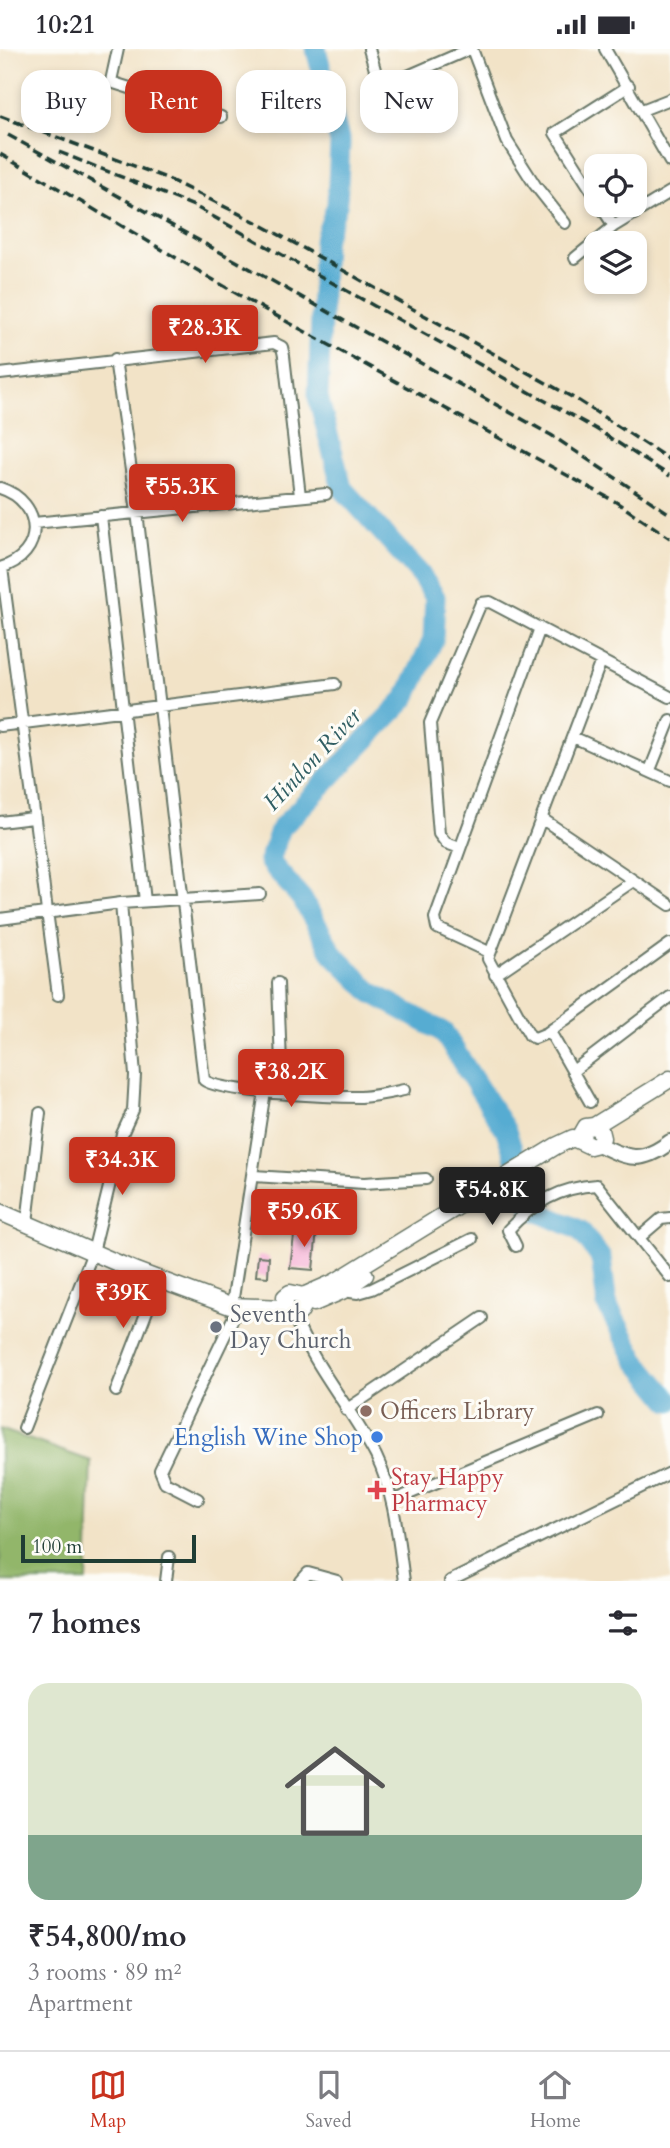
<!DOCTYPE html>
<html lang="en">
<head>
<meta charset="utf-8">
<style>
  :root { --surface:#fff; --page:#f2f2f3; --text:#2b2b33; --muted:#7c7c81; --line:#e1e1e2; --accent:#c8321e }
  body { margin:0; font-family:Cardo,serif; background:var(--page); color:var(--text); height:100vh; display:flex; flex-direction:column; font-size:26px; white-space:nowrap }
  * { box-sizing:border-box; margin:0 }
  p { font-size:23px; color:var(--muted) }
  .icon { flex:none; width:38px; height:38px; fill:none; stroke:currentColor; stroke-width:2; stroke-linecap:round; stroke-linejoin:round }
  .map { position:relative; height:1532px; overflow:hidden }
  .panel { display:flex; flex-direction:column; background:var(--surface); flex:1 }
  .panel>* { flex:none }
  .banner { position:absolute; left:21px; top:21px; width:628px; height:63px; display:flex; gap:14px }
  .tools { position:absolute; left:584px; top:105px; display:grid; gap:14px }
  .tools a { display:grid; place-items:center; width:63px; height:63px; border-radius:14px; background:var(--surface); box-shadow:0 4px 10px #0003; font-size:35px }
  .scale { position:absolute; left:21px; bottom:18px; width:175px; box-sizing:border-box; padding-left:7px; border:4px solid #1f3d34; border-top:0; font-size:19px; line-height:24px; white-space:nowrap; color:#1f3d34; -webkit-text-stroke:5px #fdfcf7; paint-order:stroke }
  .price { position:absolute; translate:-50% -60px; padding:0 16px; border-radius:7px; background:var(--accent); color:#fff; font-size:23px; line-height:46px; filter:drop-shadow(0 2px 4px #0008) }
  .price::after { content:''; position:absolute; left:50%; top:42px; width:21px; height:16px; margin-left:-10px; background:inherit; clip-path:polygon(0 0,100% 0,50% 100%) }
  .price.selected { background:#222; color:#fff }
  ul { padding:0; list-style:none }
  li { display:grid; align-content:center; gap:14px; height:371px; padding:0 28px }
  li span { display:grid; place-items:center; height:217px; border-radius:21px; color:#555 }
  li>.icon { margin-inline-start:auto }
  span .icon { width:126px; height:126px; fill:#fffc; stroke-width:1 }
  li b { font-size:30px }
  h2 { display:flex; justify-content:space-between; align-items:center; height:84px; padding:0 28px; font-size:30px }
  .tag { padding:0 24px; border-radius:21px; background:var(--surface); box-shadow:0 4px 10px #0003; font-size:24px; line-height:63px }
  .tag.selected { background:var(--accent); color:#fff }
  .status { display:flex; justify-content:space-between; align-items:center; height:49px; padding:0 35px; background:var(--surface); direction:ltr }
  .status svg { height:19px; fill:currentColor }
  .tab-bar { display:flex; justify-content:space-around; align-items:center; height:98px; border-top:2px solid var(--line); background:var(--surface); font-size:19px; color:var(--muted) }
  .tab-bar a { display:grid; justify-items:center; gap:4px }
  .tab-bar .selected { color:var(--accent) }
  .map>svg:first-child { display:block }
  .forest { fill:#92b66a; stroke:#587a4f; stroke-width:2 }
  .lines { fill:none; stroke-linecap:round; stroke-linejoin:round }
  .river { stroke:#56acd2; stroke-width:21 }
  .building { fill:#f5a7d2 }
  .minor-casing { stroke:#697767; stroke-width:14 }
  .major-casing { stroke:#697767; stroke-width:18 }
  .highway-casing { stroke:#697767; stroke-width:19 }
  .minor { stroke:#fff; stroke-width:10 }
  .major { stroke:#fff; stroke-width:14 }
  .highway { stroke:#fff; stroke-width:16 }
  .rail { stroke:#1f3d34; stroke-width:3.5; stroke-dasharray:10 5; stroke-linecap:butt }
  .worship-dot { fill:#6b7280; stroke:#fdfcf7; stroke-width:2.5 }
  .education-dot { fill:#8d6e63; stroke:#fdfcf7; stroke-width:2.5 }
  .shop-dot { fill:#3f7fe0; stroke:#fdfcf7; stroke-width:2.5 }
  .health-dot { fill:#e0444e; stroke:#fdfcf7; stroke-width:2.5 }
  .labels { text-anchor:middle; stroke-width:6; stroke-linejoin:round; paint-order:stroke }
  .worship-label { font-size:23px; fill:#5b616d; stroke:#fdfcf7; text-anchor:start }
  .education-label { font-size:23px; fill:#785e54; stroke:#fdfcf7; text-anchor:start }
  .shop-label { font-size:23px; fill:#366cbe; stroke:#fdfcf7; text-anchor:end }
  .health-label { font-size:23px; fill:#be3a42; stroke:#fdfcf7; text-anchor:start }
  .water-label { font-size:24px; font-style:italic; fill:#305e63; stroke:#fdfcf7 }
</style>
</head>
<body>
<div class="status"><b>10:21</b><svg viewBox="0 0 49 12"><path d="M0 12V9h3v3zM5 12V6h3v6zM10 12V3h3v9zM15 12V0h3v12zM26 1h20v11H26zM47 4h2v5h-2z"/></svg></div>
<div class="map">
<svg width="670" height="1532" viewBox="0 0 670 1532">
  <rect width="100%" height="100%" fill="#fdfcf7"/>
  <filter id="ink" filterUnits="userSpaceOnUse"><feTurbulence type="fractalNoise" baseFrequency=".0143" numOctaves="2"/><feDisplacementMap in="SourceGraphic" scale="14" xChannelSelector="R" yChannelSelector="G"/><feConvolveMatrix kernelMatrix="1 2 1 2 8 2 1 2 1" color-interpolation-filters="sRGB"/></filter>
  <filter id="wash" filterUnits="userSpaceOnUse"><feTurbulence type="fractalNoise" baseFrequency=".00686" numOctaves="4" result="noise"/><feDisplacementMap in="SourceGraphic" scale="28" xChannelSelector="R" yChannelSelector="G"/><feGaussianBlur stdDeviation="1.57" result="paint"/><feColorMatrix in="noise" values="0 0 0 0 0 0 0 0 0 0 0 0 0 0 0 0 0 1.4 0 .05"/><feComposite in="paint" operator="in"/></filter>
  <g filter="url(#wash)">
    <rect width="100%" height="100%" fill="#f2e3c7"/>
    <path class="forest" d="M 0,1380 L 91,1412 L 87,1532 L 0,1532 Z"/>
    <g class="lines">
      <path class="river" d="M 316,0 L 340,94 L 337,156 L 324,192 L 318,348 L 342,439 L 420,525 L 435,548 L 433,591 L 406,649 L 281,779 L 269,812 L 302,850 L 333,905 L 372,944 L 443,983 L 506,1082 L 532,1160 L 580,1181 L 601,1209 L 607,1256 L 636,1311 L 670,1352"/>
    </g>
    <g id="blocks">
      <path class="building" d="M 295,1179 L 317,1181 L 313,1221 L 290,1219 Z
        M 258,1207 L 269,1208 L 268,1228 L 256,1227 Z"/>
    </g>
  </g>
  <g filter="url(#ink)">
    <use href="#blocks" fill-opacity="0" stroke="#697767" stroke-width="2"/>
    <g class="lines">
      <defs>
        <path id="minor" d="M 118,0 L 111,32 L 114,34 L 221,68
          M 369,0 L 378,31 L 387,36 L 470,0
          M 472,0 L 507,92 L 535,136 L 565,174
          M 605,0 L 670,113
          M 642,61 L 670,50
          M 597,150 L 555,84 L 629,37
          M 600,156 L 614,177
          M 575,209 L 614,177 L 670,143
          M 115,310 L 137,463 L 204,1031 C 219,1044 336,1048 361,1048 C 375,1047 389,1044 404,1041
          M 0,325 L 274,294 L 282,298 L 284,307 L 300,447
          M 0,439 C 44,453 46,506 0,519
          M 101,467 L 145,852
          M 34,474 L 326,445
          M 2,519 L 58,946
          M 0,677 L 335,635
          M 573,688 L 670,732
          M 650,721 L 670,671
          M 541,769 L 670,856
          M 0,773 L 33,769
          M 460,799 L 446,794 L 439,785 L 430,674 L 481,554 L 490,553 L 670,648
          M 0,870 L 121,854 L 260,845
          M 489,903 L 437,879 L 435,869 L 540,579
          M 495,926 L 633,832
          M 278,934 L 282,1043
          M 547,984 L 670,895
          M 573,1022 L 670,948
          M 590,1053 L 553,988 L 547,984 L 535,989 L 530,987 L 488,910 L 601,612
          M 254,1127 L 364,1134 L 426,1130
          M 27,1174 L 40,1064
          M 640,1188 L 661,1170 L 670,1169
          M 516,1197 L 508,1181 C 533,1154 560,1138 597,1136 L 670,1228
          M 342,1242 L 358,1244 L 372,1240 L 472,1190
          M 233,1249 L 265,1042
          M 293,1265 C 315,1320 350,1357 376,1407 C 395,1446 398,1490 404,1532
          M 116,1342 L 159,1231
          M 346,1361 L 482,1269
          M 24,1379 L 93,1203 L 122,1085 L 133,1061 L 135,1026 L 121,854
          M 198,1450 L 165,1433 L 160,1421 L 238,1259
          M 392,1452 L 598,1366
          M 166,1532 L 169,1508
          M 301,1532 L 308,1524 L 337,1532
          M 450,1532 L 670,1424"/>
        <path id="major" d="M 598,1095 C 629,1110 641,1115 670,1093"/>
        <path id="highway" d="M 594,1077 L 670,1030
          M 0,1163 L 136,1222 L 230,1257 L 285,1259
          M 303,1247 L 305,1254 L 300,1263 L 290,1264 L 285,1259 L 285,1248 L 290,1244 L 303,1247 L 335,1233 L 556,1097 L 573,1089 L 590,1097 L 598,1095 L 602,1089 L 600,1081 L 594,1077 L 586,1078 L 582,1085 L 583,1092
          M 314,1254 L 342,1242 L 365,1226"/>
      </defs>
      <use href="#minor" class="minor-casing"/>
      <use href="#major" class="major-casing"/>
      <use href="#highway" class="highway-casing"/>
      <use href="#minor" class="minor"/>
      <use href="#major" class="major"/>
      <use href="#highway" class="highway"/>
      <path class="rail" d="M 0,67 L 166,129 L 256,173 L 579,352 L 670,411
        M 8,86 L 551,386 L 670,465
        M 59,103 L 194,157 L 596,380 L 670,427
        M 0,105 L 251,253 L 616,453 L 670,489"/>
    </g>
  </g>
  <circle class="worship-dot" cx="216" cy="1278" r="7"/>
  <circle class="education-dot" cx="366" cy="1362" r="7"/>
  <circle class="shop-dot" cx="377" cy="1388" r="7"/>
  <path class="health-dot" d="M373.5 1430.5h7v7h7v7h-7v7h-7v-7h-7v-7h7z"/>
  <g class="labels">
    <g class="worship-label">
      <text x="230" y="1273">Seventh<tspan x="230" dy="26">Day Church</tspan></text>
    </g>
    <g class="education-label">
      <text x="380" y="1370">Officers Library</text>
    </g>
    <g class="shop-label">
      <text x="363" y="1396">English Wine Shop</text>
    </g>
    <g class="health-label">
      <text x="391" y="1436">Stay Happy<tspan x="391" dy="26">Pharmacy</tspan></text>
    </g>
    <g class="water-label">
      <text transform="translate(312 710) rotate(-47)" y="8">Hindon River</text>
    </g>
  </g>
</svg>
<div class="tools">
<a><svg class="icon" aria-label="locate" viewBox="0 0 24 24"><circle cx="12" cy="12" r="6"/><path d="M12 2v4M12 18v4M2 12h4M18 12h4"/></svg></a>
<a><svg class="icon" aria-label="layers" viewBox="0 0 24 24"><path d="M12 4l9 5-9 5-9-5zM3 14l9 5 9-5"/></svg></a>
</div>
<div class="scale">100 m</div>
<b class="price" style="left:205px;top:316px">₹28.3K</b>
<b class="price" style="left:182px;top:475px">₹55.3K</b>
<b class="price" style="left:291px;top:1060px">₹38.2K</b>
<b class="price" style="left:122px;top:1148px">₹34.3K</b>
<b class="price selected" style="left:492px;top:1178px">₹54.8K</b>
<b class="price" style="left:304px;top:1200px">₹59.6K</b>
<b class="price" style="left:123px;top:1281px">₹39K</b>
<div class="banner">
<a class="tag">Buy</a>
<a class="tag selected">Rent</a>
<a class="tag">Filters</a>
<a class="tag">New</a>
</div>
</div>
<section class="panel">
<h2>7 homes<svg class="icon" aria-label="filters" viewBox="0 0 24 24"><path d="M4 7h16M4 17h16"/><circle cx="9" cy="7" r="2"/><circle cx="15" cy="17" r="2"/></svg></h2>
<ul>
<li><span style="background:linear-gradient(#dfe7d0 70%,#7fa58c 0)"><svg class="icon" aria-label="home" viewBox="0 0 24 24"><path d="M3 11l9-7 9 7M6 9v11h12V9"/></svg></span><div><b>₹54,800/mo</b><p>3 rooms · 89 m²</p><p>Apartment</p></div></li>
</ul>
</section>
<nav class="tab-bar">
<a class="selected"><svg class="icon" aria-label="map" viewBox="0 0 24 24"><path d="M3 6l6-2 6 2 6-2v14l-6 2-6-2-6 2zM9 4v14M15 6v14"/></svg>Map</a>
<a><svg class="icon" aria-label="saved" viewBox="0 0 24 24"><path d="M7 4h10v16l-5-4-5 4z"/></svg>Saved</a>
<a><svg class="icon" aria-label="home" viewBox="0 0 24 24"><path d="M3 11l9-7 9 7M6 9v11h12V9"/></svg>Home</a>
</nav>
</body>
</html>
